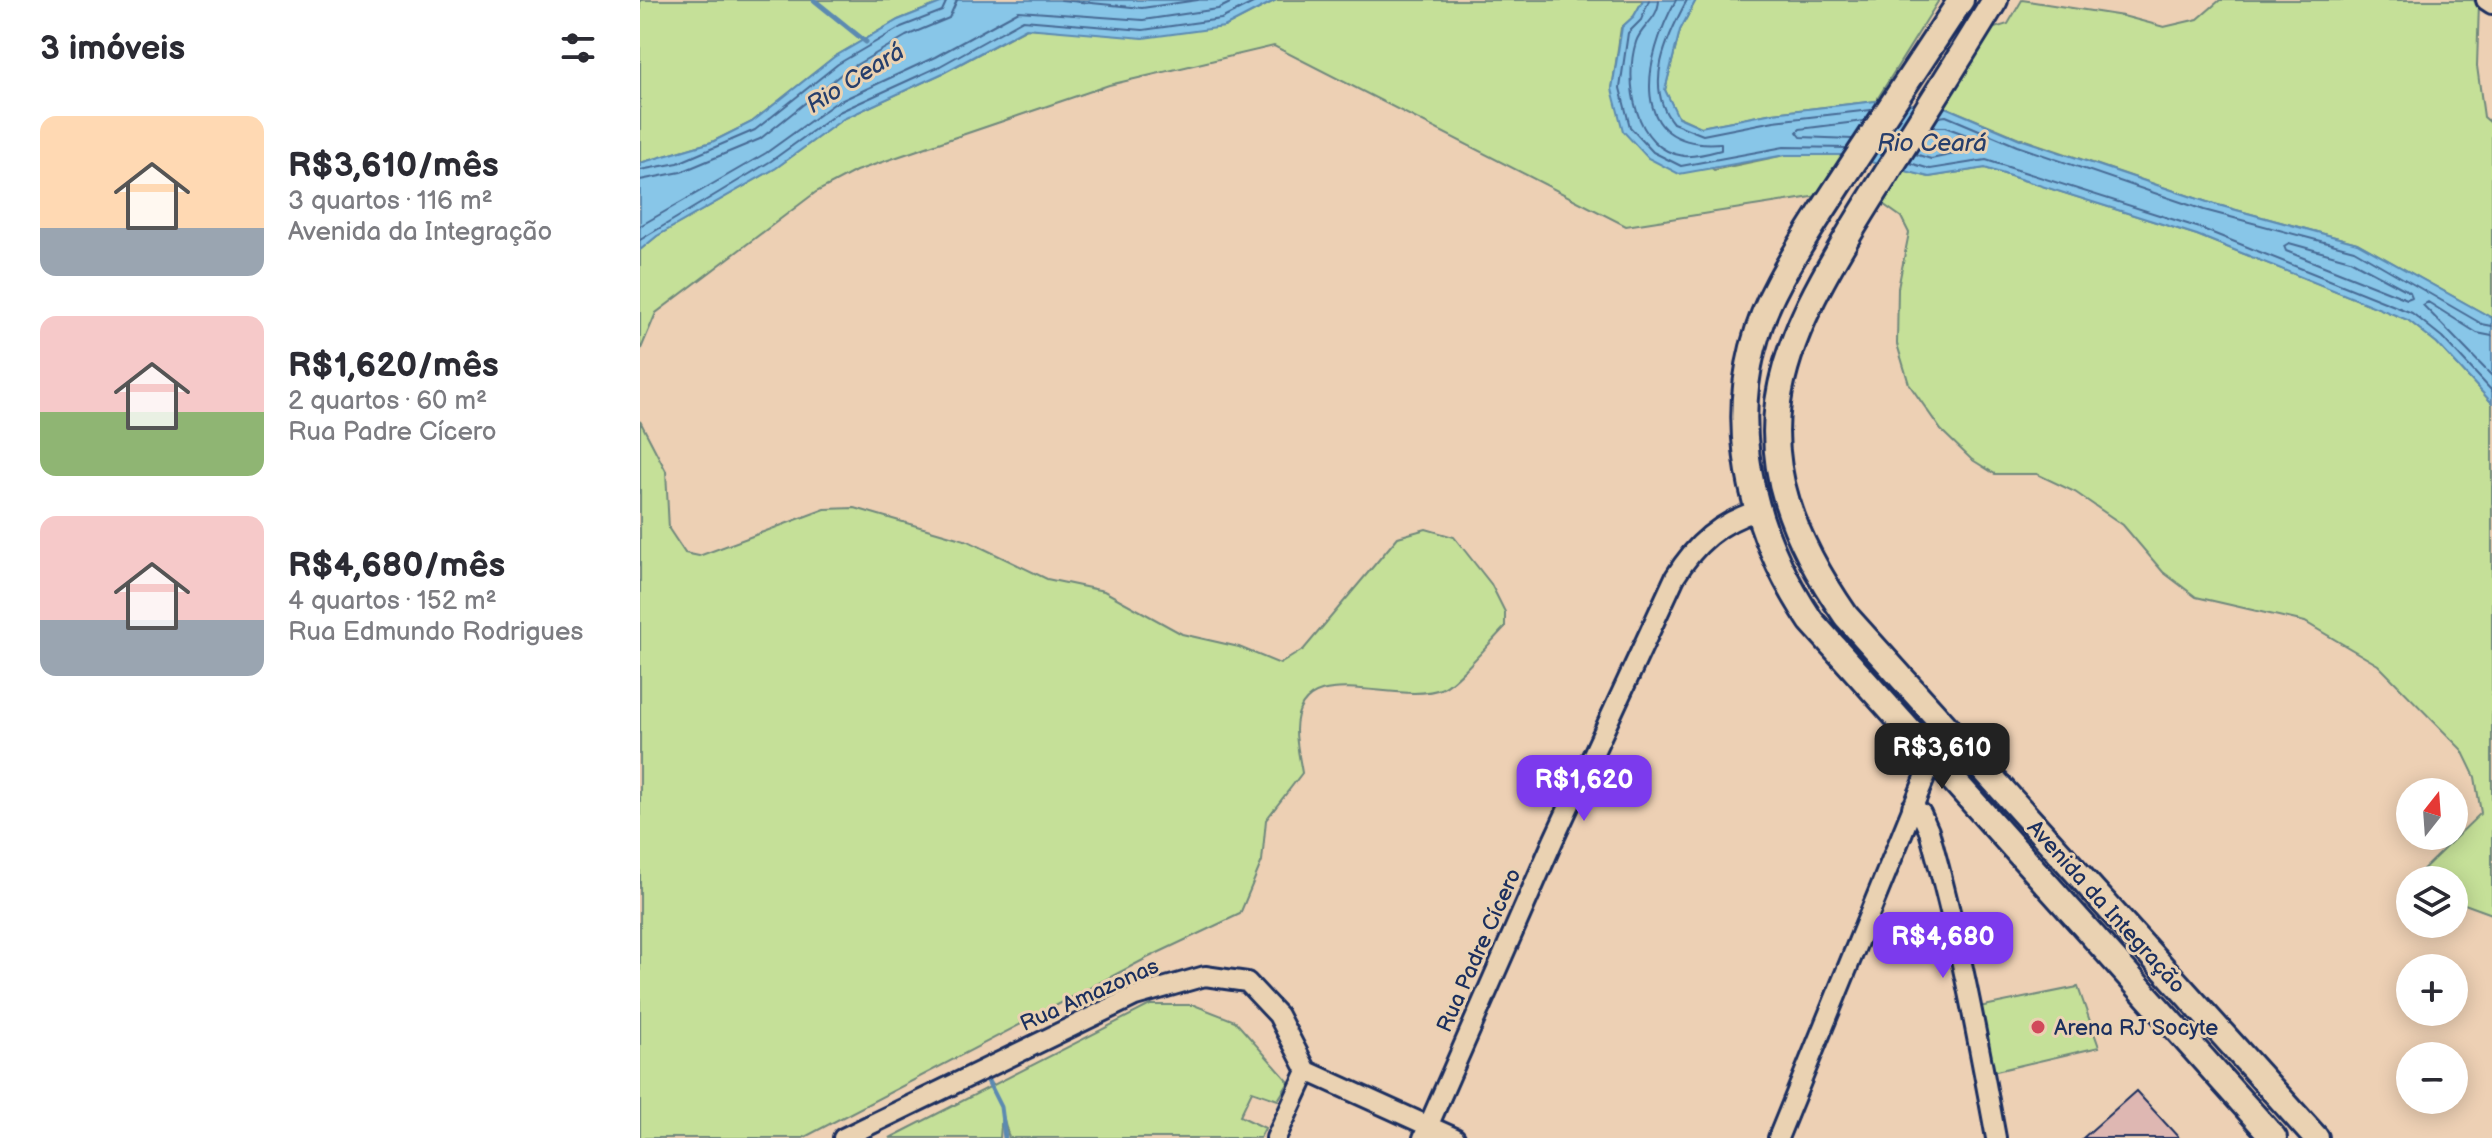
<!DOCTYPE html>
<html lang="pt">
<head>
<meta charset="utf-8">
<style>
  :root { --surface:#fff; --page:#f2f2f3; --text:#2b2b33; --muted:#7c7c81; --accent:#7c3aed }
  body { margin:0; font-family:"Balsamiq Sans",sans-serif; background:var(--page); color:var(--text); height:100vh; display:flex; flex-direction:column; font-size:30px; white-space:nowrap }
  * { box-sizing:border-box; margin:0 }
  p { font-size:26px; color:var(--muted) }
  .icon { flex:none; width:44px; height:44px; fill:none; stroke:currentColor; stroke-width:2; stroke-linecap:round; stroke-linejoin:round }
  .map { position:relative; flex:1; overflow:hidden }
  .panel { display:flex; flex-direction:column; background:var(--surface); width:640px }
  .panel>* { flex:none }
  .needle { width:52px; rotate:17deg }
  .fabs { position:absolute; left:1756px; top:778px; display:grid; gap:16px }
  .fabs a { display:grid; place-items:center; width:72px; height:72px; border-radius:50%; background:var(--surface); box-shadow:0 4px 20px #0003; font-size:40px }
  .price { position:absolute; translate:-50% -68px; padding:0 18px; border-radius:16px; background:var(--accent); color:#fff; font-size:26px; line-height:52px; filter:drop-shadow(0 2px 4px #0008) }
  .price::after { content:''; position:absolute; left:50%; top:48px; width:24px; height:18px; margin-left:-12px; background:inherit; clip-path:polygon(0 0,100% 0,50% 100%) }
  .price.current { background:#222; color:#fff }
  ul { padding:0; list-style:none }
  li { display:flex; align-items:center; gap:24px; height:200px; padding:0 40px }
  li span { display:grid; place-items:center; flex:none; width:224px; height:160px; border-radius:16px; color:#555 }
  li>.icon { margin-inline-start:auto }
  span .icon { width:96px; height:96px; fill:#fffc; stroke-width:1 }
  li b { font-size:34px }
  h2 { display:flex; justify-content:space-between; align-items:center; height:96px; padding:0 40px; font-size:34px }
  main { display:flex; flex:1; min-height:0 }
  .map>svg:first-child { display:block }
  .green { fill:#c5e098; stroke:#70887b; stroke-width:2 }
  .water { fill:#88c6e8; stroke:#5c8ab1; stroke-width:2 }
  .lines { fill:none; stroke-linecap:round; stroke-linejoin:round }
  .shore { stroke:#476b95; stroke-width:2 }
  .stream { stroke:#5c8ab1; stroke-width:5 }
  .building { fill:#deb7b2; stroke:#1b2f5e; stroke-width:2 }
  .minor-casing { stroke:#1b2f5e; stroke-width:24 }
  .major-casing { stroke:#1b2f5e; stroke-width:30 }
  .minor { stroke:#ead2b2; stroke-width:18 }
  .major { stroke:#ead2b2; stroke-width:24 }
  .poi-dot { fill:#d1495b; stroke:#ead2b2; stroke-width:3 }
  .labels { text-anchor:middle; stroke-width:6; stroke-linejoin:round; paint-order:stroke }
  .street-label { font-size:22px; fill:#1b2f5e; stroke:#ead2b2 }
  .poi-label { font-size:22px; fill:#1b2f5e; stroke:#ead2b2; text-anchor:start }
  .water-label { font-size:24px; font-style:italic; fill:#263e6c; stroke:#ead2b2 }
</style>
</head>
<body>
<main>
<section class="panel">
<h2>3 imóveis<svg class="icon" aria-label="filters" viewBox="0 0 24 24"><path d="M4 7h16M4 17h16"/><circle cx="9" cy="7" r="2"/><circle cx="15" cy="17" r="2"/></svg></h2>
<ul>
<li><span style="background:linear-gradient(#ffd9b3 70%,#9aa5b1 0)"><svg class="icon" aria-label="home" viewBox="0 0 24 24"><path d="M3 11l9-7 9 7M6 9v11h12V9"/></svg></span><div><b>R$3,610/mês</b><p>3 quartos · 116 m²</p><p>Avenida da Integração</p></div></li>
<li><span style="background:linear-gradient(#f6c9c9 60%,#8fb573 0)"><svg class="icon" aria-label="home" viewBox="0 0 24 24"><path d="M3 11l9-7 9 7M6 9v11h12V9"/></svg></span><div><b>R$1,620/mês</b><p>2 quartos · 60 m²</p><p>Rua Padre Cícero</p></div></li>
<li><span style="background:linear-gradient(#f6c9c9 65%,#9aa5b1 0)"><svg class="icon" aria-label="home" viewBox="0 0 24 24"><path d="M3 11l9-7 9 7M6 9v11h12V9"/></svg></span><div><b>R$4,680/mês</b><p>4 quartos · 152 m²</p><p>Rua Edmundo Rodrigues</p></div></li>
</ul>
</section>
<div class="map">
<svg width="1852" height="1138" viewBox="0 0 1852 1138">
  <rect width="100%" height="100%" fill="#edd0b4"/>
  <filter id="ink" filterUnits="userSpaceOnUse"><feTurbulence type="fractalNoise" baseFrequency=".0125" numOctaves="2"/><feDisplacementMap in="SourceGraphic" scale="16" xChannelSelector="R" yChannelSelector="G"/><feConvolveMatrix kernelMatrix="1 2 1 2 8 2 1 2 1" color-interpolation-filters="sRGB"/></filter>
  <g filter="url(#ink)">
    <path class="green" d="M 0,0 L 308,0 L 258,20 L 194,57 L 112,122 L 72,142 L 0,163 Z
      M 636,0 L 1003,0 L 994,16 L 981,28 L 972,89 L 1074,170 L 1145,155 L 1203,155 L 1178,196 L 986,226 L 634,46 L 469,85 L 216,171 L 176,192 L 16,313 L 0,351 L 0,250 L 17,236 L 136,168 L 203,119 L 303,73 L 387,28 L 436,31 L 584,27 Z
      M 1056,0 L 1299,0 L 1236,101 L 1133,113 L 1061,127 L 1037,116 L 1025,90 L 1040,30 Z
      M 1382,0 L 1483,16 L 1524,27 L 1558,19 L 1580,0 L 1833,0 L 1839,3 L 1837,66 L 1844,117 L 1852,124 L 1852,318 L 1717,243 L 1567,202 L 1379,138 L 1305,107 L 1351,29 L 1368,24 Z
      M 1345,168 L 1557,235 L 1768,320 L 1797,343 L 1852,403 L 1852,914 L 1822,903 L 1814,905 L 1814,880 L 1772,880 L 1841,813 L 1835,777 L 1822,750 L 1738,665 L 1665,622 L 1556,597 L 1523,572 L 1483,525 L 1435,492 L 1397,474 L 1355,474 L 1331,459 L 1301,430 L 1269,384 L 1257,344 L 1258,288 L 1269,233 L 1261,217 L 1240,202 L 1263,170 L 1289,177 Z
      M 0,421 L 26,471 L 29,529 L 45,553 L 59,556 L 185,509 L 215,508 L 328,541 L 407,579 L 464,591 L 542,634 L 599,647 L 640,664 L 664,649 L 758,537 L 786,529 L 814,537 L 851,584 L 865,612 L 865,627 C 852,640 817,682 803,688 C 758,708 657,655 656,730 C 656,744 660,760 662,773 L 626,820 L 622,861 L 600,914 L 507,958 L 163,1138 L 0,1138 Z
      M 1438,987 L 1459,1047 L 1352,1072 L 1339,1007 Z
      M 510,1005 L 554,1005 L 595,1021 L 649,1082 L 638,1100 L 612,1091 L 600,1116 L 625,1128 L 620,1138 L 369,1138 L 362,1112 L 360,1138 L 250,1138 Z"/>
    <path class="water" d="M 308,0 L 636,0 L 584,27 L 503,38 L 386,28 L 303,73 L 203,119 L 136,168 L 17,236 L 0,250 L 0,163 L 72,142 L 112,122 L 194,57 L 258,20 Z
      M 1003,0 L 1056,0 L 1040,30 L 1025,90 L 1038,117 L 1061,127 L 1133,113 L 1236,101 L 1305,107 L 1380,139 L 1567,202 L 1717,243 L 1852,318 L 1852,403 L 1797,343 L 1768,320 L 1557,235 L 1345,168 L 1289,177 L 1203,155 L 1145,155 L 1039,174 L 1008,158 L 983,131 L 972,89 L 982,27 L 994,16 Z"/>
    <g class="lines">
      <path class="shore" d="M 421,0 L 502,8 L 558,0
        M 1009,0 L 1001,20 L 988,33 L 980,88 L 990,127 L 1013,152 L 1041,166 L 1144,147 L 1207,148
        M 1019,0 C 1018,20 1001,26 996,42 C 984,80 994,150 1044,156 C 1055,157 1070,153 1081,150 L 1081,143 C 985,151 1004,57 1036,0
        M 1047,0 C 1027,37 1003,86 1033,123 L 1063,135 L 1134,121 L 1231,110
        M 1299,117 L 1306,116 L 1377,146 L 1564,210 L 1714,250 L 1842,324 L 1852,326
        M 1212,139 L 1161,137 L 1157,132 L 1160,129 L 1224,121
        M 1275,154 L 1291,159 L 1348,147 L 1346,142 L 1305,127 L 1293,127
        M 1270,163 L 1290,169 L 1346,160 L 1560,228 L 1772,313 L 1802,337 L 1852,391
        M 0,170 L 38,163 L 115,130 L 198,64 L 261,27 L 302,11 L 307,0
        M 0,180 L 41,172 L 120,139 L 204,72 L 266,36 L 309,18 L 317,0
        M 0,226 L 126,153 L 194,104 L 295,57 L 379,11 L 503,20 L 578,9 L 596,0
        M 0,240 L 131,161 L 199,112 L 300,66 L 383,20 L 503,30 L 581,19 L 619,0
        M 1649,243 L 1710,260 L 1770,292 L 1772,297 L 1767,299 L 1646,251 L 1644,246 Z
        M 1852,336 L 1837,333 L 1788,302 L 1783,305 L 1852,376"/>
      <path class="stream" d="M 174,0 L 226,42
        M 348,1081 L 361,1107 L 365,1138"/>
    </g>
    <path class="building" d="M 1496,1091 L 1539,1138 L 1443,1138 Z"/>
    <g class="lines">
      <defs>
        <path id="minor" d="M 1846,0 L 1852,4
          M 1272,807 L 1281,813 L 1289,831 C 1318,932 1337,1035 1356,1138
          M 203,1138 L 495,996 L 565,976 L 607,982 L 638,1015 L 667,1071 L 815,1138
          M 636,1138 L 667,1071
          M 783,1138 L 913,841 L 1035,577 C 1055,544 1080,522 1117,511
          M 1138,1138 L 1293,758"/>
        <path id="major" d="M 1321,0 C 1284,56 1247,112 1210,168 C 1186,205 1160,243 1139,282 C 1078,394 1103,519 1171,621 L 1634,1138
          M 1355,0 C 1315,66 1274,130 1233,195 C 1133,354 1089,447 1206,616 L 1676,1138"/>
      </defs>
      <use href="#minor" class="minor-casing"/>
      <use href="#major" class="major-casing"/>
      <use href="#minor" class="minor"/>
      <use href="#major" class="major"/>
    </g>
  </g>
  <circle class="poi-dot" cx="1398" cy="1027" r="8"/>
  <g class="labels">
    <g class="street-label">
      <text transform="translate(1467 906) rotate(48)" y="8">Avenida da Integração</text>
      <text transform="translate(838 950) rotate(-66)" y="8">Rua Padre Cícero</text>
      <text transform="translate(449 994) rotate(-24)" y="8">Rua Amazonas</text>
    </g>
    <g class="poi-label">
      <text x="1414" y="1035">Arena RJ Socyte</text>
    </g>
    <g class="water-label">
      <text transform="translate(215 78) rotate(-32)" y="8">Rio Ceará</text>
      <text x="1292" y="151">Rio Ceará</text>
    </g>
  </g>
</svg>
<div class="fabs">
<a><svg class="needle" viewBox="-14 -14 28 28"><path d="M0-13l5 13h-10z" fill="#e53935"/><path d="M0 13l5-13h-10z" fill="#7c7c81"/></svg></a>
<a><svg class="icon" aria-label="layers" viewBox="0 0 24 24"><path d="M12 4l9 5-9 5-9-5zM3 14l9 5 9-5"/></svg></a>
<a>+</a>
<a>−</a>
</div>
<b class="price current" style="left:1302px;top:791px">R$3,610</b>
<b class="price" style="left:944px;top:823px">R$1,620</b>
<b class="price" style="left:1303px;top:980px">R$4,680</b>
</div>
</main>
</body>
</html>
